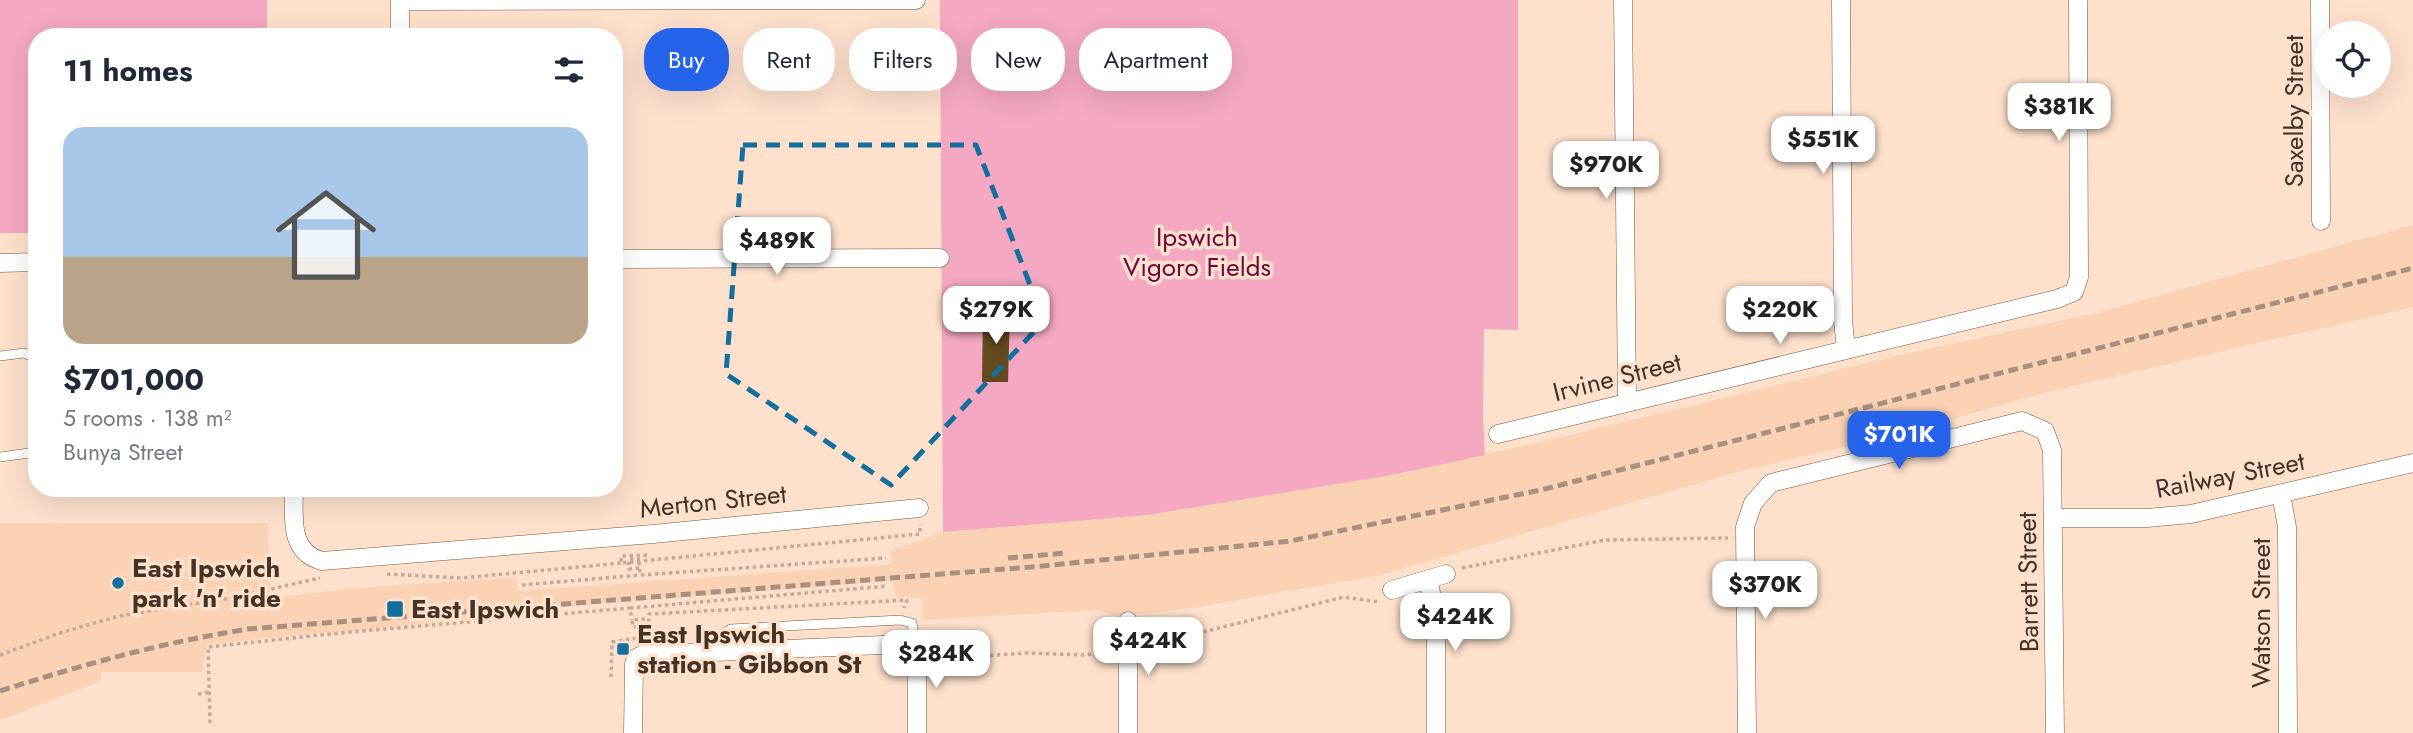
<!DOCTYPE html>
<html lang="en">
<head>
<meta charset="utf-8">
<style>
  :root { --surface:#fff; --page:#f2f2f3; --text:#1f2937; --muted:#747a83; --accent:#2563eb }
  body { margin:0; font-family:Jost,sans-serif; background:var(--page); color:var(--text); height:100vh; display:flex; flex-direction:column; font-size:26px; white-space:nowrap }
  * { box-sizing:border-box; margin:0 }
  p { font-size:23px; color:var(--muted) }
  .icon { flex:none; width:38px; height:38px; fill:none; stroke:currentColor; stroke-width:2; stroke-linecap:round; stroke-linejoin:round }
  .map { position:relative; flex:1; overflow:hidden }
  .drawer { position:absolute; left:28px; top:28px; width:595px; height:469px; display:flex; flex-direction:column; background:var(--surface); border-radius:28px; box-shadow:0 7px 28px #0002 }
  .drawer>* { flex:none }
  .hud { position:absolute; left:644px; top:28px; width:665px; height:63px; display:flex; gap:14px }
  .buttons { position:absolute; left:2314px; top:21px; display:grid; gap:14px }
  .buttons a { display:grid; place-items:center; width:77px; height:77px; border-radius:50%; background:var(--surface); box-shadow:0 7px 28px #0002; font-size:35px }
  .price { position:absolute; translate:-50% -60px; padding:0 16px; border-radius:14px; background:#fff; color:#222; font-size:23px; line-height:46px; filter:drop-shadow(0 2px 4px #0008) }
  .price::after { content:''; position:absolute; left:50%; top:42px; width:21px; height:16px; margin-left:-10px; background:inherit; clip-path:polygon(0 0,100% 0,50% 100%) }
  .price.on { background:var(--accent); color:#fff }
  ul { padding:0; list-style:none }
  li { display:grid; align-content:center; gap:14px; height:371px; padding:0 35px }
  li span { display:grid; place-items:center; height:217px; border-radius:21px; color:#555 }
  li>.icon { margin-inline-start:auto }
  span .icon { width:126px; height:126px; fill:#fffc; stroke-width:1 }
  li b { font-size:30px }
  h2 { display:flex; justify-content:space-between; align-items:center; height:84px; padding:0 35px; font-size:30px }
  .chip { padding:0 24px; border-radius:28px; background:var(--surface); box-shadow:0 7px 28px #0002; font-size:24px; line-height:63px }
  .chip.on { background:var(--accent); color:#fff }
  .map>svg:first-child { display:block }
  .built { fill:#fcd2b4 }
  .green { fill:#f4a8c1 }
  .building { fill:#644a20 }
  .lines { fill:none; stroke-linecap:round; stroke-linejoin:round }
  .lane-casing { stroke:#7b5437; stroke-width:10 }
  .street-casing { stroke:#7b5437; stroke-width:19 }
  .path { stroke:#c4ab99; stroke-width:3.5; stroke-dasharray:3.5 3.5; stroke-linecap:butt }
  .lane { stroke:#fff; stroke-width:9 }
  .street { stroke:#fff; stroke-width:18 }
  .rail { stroke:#a89180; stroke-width:5; stroke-dasharray:10 5; stroke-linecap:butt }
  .path-bridge { stroke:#c4ab99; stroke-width:3.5; stroke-dasharray:3.5 3.5; stroke-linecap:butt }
  .marked { fill:none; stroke:#126f9e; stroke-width:5; stroke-dasharray:14 9; stroke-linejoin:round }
  .poi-dot { fill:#126f9e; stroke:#fde1cd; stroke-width:2.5 }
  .labels { text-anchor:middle; stroke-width:7; stroke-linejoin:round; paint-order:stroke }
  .street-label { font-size:26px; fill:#453326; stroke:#fde1cd }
  .park-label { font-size:26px; fill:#70043c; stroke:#fde1cd }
  .poi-label { font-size:26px; font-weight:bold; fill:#453326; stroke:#fde1cd; text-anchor:start }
</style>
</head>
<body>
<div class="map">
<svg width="2413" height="733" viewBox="0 0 2413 733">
  <rect width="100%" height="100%" fill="#fde1cd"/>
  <path class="built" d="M 2413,225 L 2413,307 L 2052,391 L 1887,437 L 1737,472 L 1377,576 L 1173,611 L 1115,615 L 1099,610 L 923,620 L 921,598 L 896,597 L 893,581 L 518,610 L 518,615 L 207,644 L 202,672 L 101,672 L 101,681 L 0,720 L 0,523 L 268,523 L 270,598 L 356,588 L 517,577 L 518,591 L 892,564 L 890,551 L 943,532 L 1148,515 L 1392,475 L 1550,440 L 1900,355 L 2096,313 Z"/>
  <path class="green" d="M 0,0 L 267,0 L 267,37 L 37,37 L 37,233 L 0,233 Z
    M 940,0 L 1518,0 L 1518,330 L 1484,329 L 1483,417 L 1485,455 L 1392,475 L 1148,515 L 943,532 Z"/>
  <path class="building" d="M 983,311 L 1010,311 L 1008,382 L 982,382 Z"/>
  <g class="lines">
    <defs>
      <path id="lane" d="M 0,356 L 24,353 L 37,358
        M 0,457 L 29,453 L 37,449
        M 709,651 L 720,635 L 731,629 L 900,620 L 912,623 L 916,650"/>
      <path id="street" d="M 400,0 L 400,37
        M 1623,0 L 1627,401
        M 1841,0 L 1843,320 L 1846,350
        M 2320,0 L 2321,221
        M 400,1 L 916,0
        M 614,259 L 940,258
        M 0,263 L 37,262
        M 1498,434 L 2057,299 L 2074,292 L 2079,277 L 2078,0
        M 294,488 C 294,516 288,552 322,561 L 653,534 L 919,508
        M 2281,494 L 2287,527 L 2288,733
        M 2054,518 L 2147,518 L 2191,514 L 2413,463
        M 1428,580 L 1436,614 L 1436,733
        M 1392,590 L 1446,574
        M 633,733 L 634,664 L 636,658 L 642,655 L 907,644 L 916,650 L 917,660 L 917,733
        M 1128,733 L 1128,621
        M 1747,733 L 1745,527 L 1753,503 L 1771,483 L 2022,421 L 2045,431 L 2052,450 L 2055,733"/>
    </defs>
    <use href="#lane" class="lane-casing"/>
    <use href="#street" class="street-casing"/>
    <path class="path" d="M 647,555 L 621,556 L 621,563 L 920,534 L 920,524
      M 639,562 L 640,575 L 886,558
      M 1462,568 L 1605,540 L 1728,538
      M 387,574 L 461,578 L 621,563
      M 522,585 L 640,575
      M 1401,605 L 1416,603
      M 630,608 L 888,586
      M 645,619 L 632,620 L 633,627 L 649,625
      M 648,636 L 649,614 L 907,600 L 904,608
      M 1142,647 L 1344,597 L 1380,602
      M 0,655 L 60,633 L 119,616 L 231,598 L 320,578
      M 934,659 L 1027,653 L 1084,655 L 1111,652
      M 611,677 L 612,642 L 637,638
      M 198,694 L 210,692
      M 210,723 L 208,647 L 350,632 L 630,608 L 632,620"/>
    <use href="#lane" class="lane"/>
    <use href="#street" class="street"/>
    <path class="rail" d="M 1008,558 L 1067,553
      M 0,691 C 85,664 160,643 248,629 L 1043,566 L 1290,541 L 1541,490 L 2413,268"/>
    <path class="path-bridge" d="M 639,568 L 629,569 L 629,559 L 640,559"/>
  </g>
  <path class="marked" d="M 743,145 L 976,145 L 1044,321 L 891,485 L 726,374 Z"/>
  <g class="poi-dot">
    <circle cx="118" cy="583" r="7"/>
    <rect x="386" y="600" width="18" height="18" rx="3.5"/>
    <rect x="616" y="642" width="14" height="14" rx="3.5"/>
  </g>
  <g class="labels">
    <g class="street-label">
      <text transform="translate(2294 111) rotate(-90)" y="9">Saxelby Street</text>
      <text transform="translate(1617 377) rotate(-14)" y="9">Irvine Street</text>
      <text transform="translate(2230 475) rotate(-11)" y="9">Railway Street</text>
      <text transform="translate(713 501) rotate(-6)" y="9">Merton Street</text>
      <text transform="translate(2028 582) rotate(-91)" y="9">Barrett Street</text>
      <text transform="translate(2261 613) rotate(-90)" y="9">Watson Street</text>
    </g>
    <g class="park-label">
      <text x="1197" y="246">Ipswich<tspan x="1197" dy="30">Vigoro Fields</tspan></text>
    </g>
    <g class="poi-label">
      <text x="132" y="577">East Ipswich<tspan x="132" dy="30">park 'n' ride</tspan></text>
      <text x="411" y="618">East Ipswich</text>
      <text x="637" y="643">East Ipswich<tspan x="637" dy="30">station - Gibbon St</tspan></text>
    </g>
  </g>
</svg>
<div class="buttons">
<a><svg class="icon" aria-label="locate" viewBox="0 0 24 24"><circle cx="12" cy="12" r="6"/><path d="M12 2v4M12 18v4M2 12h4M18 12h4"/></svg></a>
</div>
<b class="price" style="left:2059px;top:143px">$381K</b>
<b class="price" style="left:1823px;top:176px">$551K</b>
<b class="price" style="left:1606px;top:201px">$970K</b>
<b class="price" style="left:777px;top:277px">$489K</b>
<b class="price" style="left:996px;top:346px">$279K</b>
<b class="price" style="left:1780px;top:346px">$220K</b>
<b class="price on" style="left:1899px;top:471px">$701K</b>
<b class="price" style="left:1765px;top:621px">$370K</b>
<b class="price" style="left:1455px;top:653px">$424K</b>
<b class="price" style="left:1148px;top:677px">$424K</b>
<b class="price" style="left:936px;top:690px">$284K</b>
<div class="hud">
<a class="chip on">Buy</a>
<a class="chip">Rent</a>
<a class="chip">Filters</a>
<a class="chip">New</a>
<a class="chip">Apartment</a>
</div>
<section class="drawer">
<h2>11 homes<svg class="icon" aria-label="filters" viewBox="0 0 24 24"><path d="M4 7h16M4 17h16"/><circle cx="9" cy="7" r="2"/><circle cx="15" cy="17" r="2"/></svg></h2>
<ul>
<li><span style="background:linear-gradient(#a9c7e8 60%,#b9a48a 0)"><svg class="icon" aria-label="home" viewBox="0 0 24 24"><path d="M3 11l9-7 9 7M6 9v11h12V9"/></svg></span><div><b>$701,000</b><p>5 rooms · 138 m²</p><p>Bunya Street</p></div></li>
</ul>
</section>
</div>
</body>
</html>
